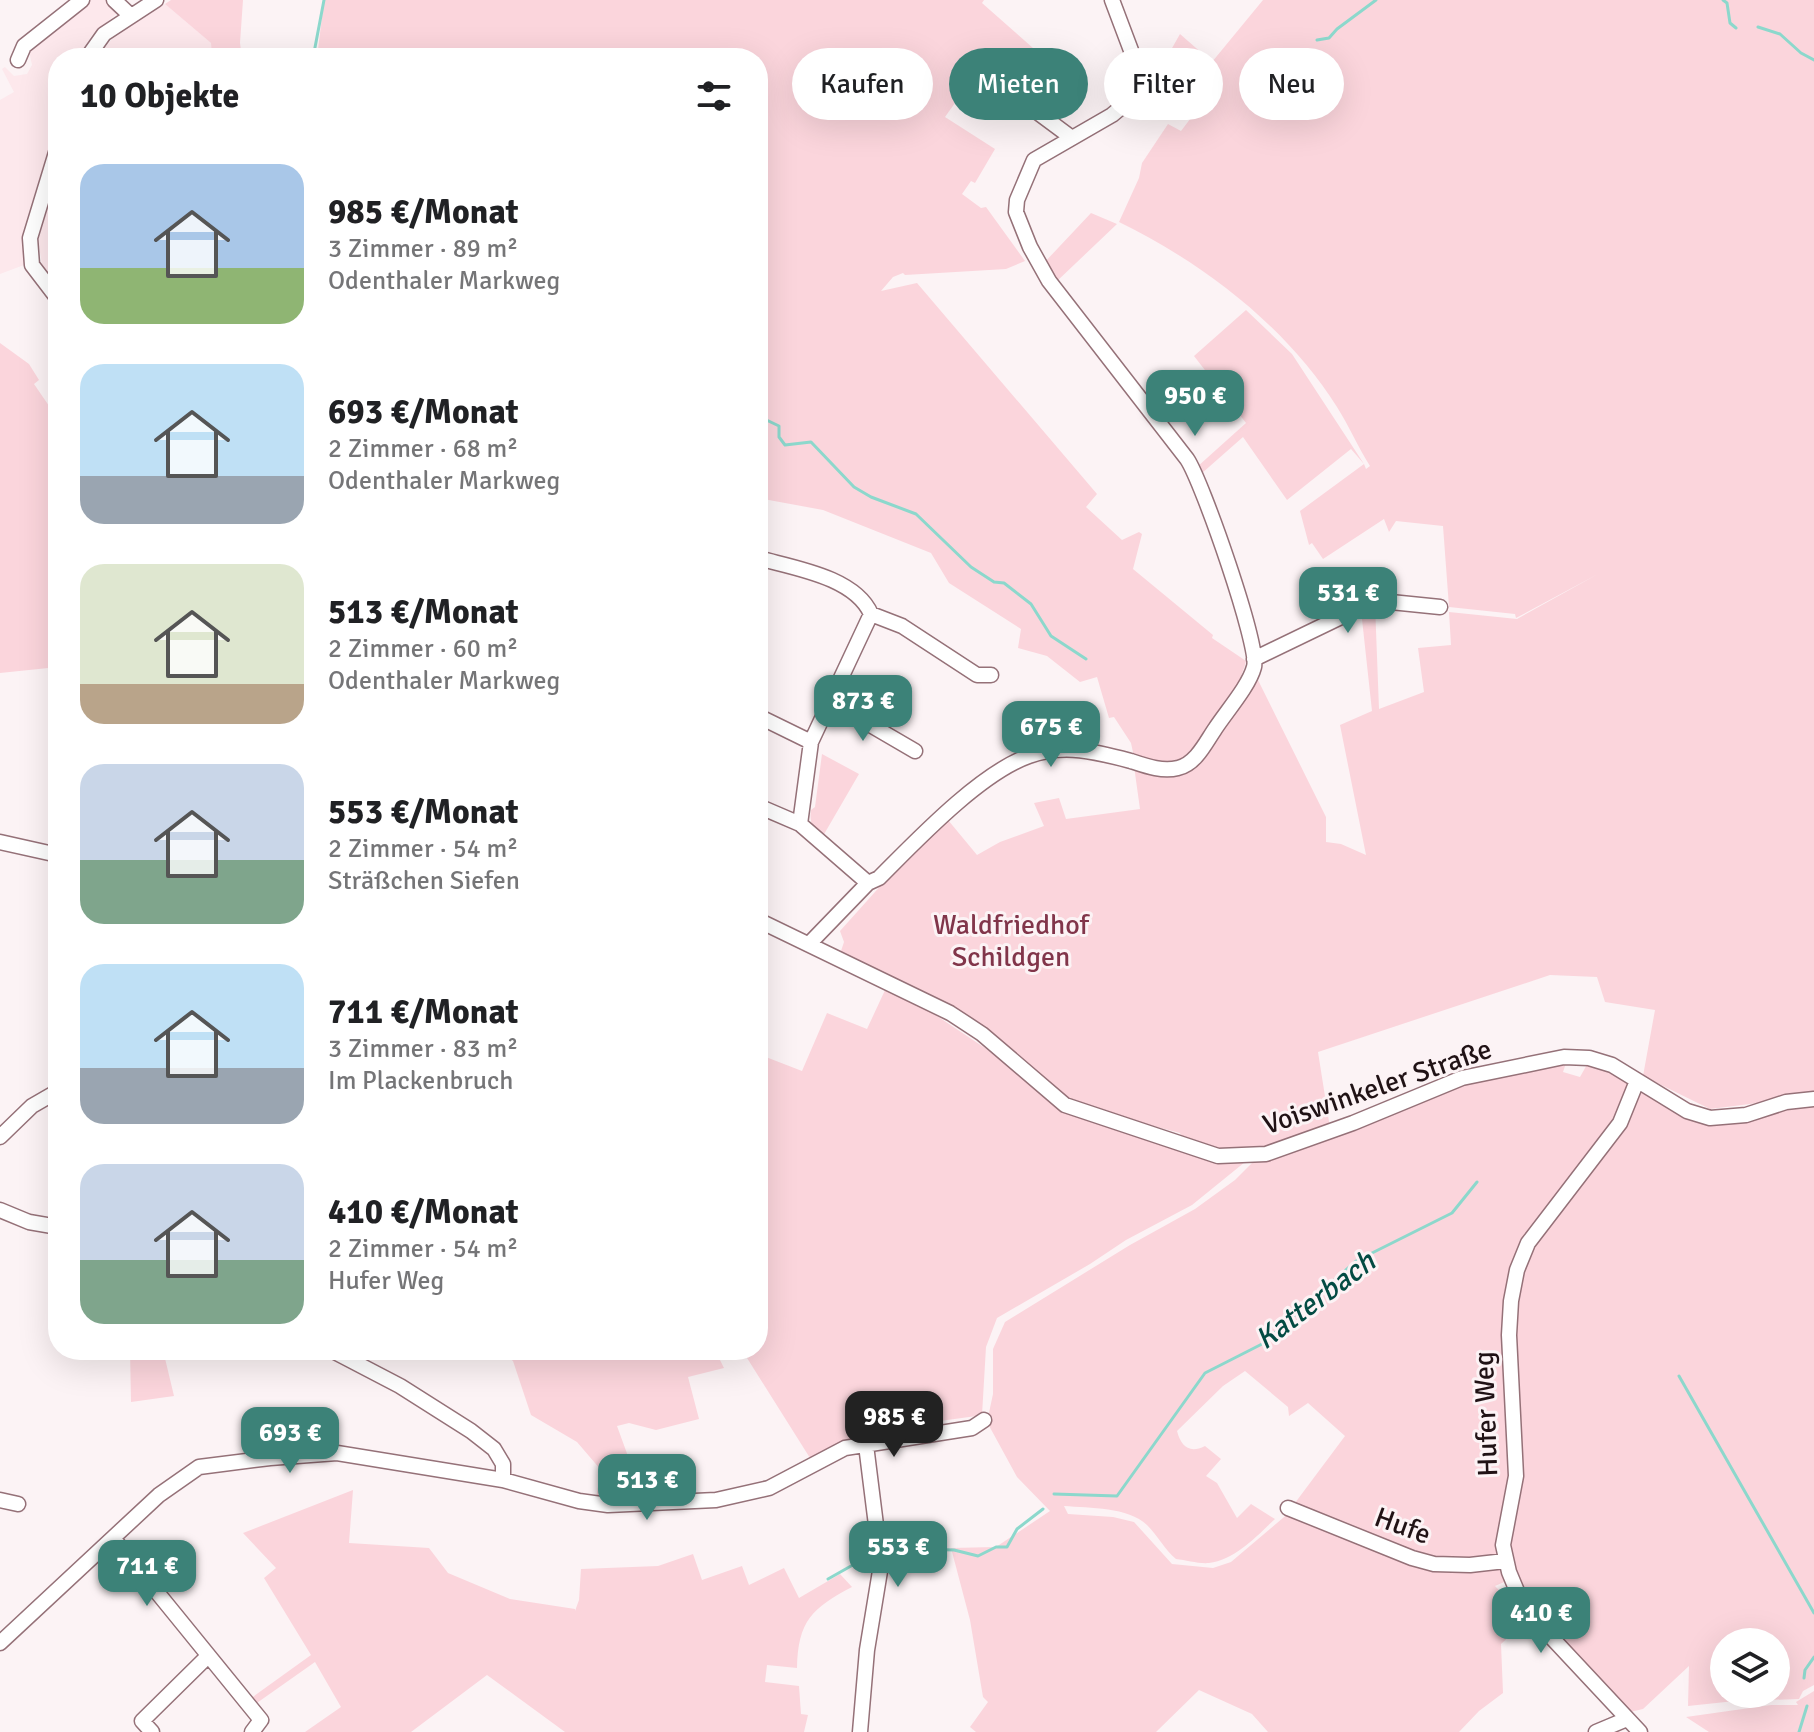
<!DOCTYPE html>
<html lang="de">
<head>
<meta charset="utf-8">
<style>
  :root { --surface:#fff; --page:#f6f6f6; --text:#202124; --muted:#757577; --accent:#3c8278 }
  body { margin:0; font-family:Signika,sans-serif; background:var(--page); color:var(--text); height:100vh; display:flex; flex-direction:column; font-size:30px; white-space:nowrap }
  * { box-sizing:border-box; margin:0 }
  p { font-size:26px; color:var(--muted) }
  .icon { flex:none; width:44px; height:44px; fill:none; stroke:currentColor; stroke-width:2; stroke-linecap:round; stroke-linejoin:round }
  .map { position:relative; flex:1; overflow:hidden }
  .side { position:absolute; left:48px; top:48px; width:720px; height:1312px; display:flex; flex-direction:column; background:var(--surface); border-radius:32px; box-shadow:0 8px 32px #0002 }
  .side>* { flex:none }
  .guide { position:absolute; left:792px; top:48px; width:760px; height:72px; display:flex; gap:16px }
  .tools { position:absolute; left:1710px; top:1628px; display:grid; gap:16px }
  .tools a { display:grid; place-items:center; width:80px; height:80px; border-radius:50%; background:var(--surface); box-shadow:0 8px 32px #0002; font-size:40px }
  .price { position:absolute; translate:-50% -68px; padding:0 18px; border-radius:16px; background:var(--accent); color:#fff; font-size:26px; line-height:52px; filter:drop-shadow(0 2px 4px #0008) }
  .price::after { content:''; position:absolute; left:50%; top:48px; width:24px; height:18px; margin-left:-12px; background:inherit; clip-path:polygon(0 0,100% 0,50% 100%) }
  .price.active { background:#222; color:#fff }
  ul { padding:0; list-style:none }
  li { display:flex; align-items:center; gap:24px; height:200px; padding:0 32px }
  li span { display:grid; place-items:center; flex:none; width:224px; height:160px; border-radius:24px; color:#555 }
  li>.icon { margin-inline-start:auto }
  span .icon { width:96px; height:96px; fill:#fffc; stroke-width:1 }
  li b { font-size:34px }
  h2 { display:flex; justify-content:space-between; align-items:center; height:96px; padding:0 32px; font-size:34px }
  .tag { padding:0 28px; border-radius:36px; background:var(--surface); box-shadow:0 8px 32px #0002; font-size:28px; line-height:72px }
  .tag.active { background:var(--accent); color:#fff }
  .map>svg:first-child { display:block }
  .built { fill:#fde8ec }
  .green { fill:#fbd5dc; fill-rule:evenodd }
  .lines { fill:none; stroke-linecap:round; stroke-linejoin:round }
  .stream { stroke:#8cd8cc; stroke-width:3 }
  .minor-casing { stroke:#957178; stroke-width:17 }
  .minor { stroke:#fff; stroke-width:14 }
  .labels { text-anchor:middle; stroke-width:6; stroke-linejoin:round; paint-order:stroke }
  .park-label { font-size:28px; fill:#81354a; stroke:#fcf3f5 }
  .street-label { font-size:28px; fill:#201215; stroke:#fcf3f5 }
  .water-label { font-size:30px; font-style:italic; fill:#034b43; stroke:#fcf3f5 }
</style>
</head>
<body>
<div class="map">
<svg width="1814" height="1732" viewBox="0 0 1814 1732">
  <rect width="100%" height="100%" fill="#fcf3f5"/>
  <path class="built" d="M 88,0 L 107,0 L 114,6 L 116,14 L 92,35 L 77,58 L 58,58 L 58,118 L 23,231 L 24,265 L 0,274 L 0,100 L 14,92 L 2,69 L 5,67 L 14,76 L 27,74 L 32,65 L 29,51 Z
    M 165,4 L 211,43 L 212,58 L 96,58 L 114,37 Z
    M 58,172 L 58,290 L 43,269 L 38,241 Z"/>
  <path class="green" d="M 171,0 L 243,0 L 240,43 L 242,58 L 212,58 L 211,43 L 165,4 Z
    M 324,0 L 984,0 L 982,3 L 1042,56 L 1016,91 L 982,65 L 945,117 L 995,149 L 975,183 L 971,181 L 962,194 L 981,208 L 986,207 L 1025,261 L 1006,269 L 905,275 L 903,273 L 893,277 L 881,291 L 917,283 L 1097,494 L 1086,507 L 1122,540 L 1139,532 L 1142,534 L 1133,569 L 1213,635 L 1212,638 L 1246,661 C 1241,686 1201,752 1176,761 C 1162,765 1148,760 1134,757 L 1131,743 L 1114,717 L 1109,718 L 1097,677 L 1080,682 L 1047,656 L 1018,648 L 1021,629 L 949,583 L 931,553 L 823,510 L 758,498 L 758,58 L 317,58 Z
    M 1263,0 L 1814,0 L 1814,1096 L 1710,1109 L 1643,1076 L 1655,1010 L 1605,1002 L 1597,977 L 1550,975 L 1318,1052 L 1330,1128 L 1257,1152 L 1224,1154 L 1182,1137 L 1180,1133 L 1097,1111 L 1065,1096 L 1027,1066 L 840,954 L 844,942 L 840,931 L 892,873 L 948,820 L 977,855 L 1000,842 L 1044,826 L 1034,803 L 1059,798 L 1066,819 L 1140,809 L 1134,766 C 1153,773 1167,779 1186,771 L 1255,674 L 1326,817 L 1326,842 L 1341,844 L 1366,855 L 1340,725 L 1372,711 L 1361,610 L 1375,604 L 1379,709 L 1424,692 L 1418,648 L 1451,645 L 1449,612 L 1517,619 L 1598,574 L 1516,618 L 1515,614 L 1449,607 L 1443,526 L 1396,521 L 1389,532 L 1384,519 L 1323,559 L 1312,543 L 1309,545 L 1300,511 L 1364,464 L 1351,449 L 1287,500 L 1243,437 L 1201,474 L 1197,467 L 1246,423 L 1194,356 L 1246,310 L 1292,354 L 1364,464 L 1366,469 L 1370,466 C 1358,447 1349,426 1337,407 C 1286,326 1203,263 1119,222 L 1139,178 L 1142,163 L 1168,124 L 1181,131 L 1200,106 L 1192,100 L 1199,103 L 1201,100 L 1171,86 L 1158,73 L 1180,34 L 1212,62 Z
    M 1091,213 L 1117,224 L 1055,283 L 1043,264 Z
    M 0,343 L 29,364 L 39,380 L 34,384 L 58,419 L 58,667 L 0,673 Z
    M 822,754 L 859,774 L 823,836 C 813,828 809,823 811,810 L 815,807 Z
    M 886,988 L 937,1016 L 985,1048 L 1060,1106 L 1093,1122 L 1163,1139 L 1211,1160 L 1245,1162 L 1192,1205 L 1126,1240 L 1090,1264 L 997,1318 L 986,1347 L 982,1415 C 924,1424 861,1427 810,1458 L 742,1350 L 758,1350 L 758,1054 L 802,1071 L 827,1013 L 867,1029 Z
    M 1589,1061 L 1614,1065 L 1636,1079 L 1624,1107 L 1520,1260 L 1517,1259 C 1496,1329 1514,1401 1512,1472 C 1511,1500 1504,1530 1496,1557 C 1457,1583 1333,1526 1292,1507 L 1345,1436 L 1308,1403 L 1289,1416 L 1288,1407 L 1245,1371 L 1223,1386 L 1177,1431 C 1181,1446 1189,1454 1205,1446 L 1221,1459 L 1206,1476 L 1217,1483 L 1237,1518 L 1251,1504 L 1275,1519 C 1257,1536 1235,1560 1209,1563 C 1199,1564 1186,1560 1176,1559 C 1165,1550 1158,1536 1147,1525 C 1128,1507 1090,1508 1064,1506 L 1068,1514 L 1113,1517 L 1134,1522 L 1172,1564 L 1213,1568 L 1231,1562 L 1290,1512 L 1418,1562 L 1446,1568 L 1500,1568 L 1509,1580 L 1495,1586 L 1527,1620 L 1501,1644 L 1503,1693 L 1479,1711 L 1459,1732 L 1268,1732 L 1252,1714 L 1199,1690 L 1156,1732 L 976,1732 L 970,1727 L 988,1702 L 983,1697 L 970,1620 L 951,1548 L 996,1547 L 1050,1511 L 1017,1477 L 987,1422 L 993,1394 L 993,1349 L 1005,1322 L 1130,1245 L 1195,1209 L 1235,1180 L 1258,1157 L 1383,1116 L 1421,1095 L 1465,1079 L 1546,1063 L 1566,1063 L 1563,1072 L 1580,1077 Z
    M 1641,1082 L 1708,1114 L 1814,1102 L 1814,1685 L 1803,1691 L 1799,1699 L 1735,1701 L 1688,1706 L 1689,1666 L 1643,1709 L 1630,1712 L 1536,1611 L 1515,1573 L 1507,1542 L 1515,1312 L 1526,1260 L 1555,1216 L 1632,1112 ZM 1724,1642 L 1776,1642 L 1776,1694 L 1724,1694 Z
    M 130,1350 L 163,1350 L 174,1396 L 131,1402 Z
    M 499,1350 L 715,1350 L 724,1368 L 688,1377 L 699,1419 L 656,1430 L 629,1423 L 617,1426 L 633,1470 L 634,1499 L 596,1498 L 601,1470 L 577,1442 L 531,1415 L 513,1361 Z
    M 353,1490 L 349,1543 L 429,1548 L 448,1573 L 510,1599 L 575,1609 L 575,1611 L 579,1600 L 581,1569 L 658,1566 L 693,1554 L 702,1580 L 742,1566 L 749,1585 L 784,1568 L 799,1598 L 840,1574 L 852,1587 C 812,1608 798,1621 797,1668 L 767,1665 L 765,1682 L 799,1686 L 801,1714 L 808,1715 L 804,1732 L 565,1732 L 487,1675 L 411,1732 L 305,1732 L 341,1707 L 315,1662 L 254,1705 L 250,1699 L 311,1655 L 264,1578 L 276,1568 L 243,1533 Z
    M 1814,1691 L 1814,1732 L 1709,1732 L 1686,1717 L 1771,1705 L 1798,1705 L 1796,1702 Z"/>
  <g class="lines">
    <path class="stream" d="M 1723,0 L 1727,3 L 1730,23 L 1736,28
      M 1758,27 L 1780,34 L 1801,53 L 1814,60
      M 1317,40 L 1329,38 L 1337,29 L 1376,0
      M 313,58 L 324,0
      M 758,416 L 779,426 L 779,437 L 785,445 L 811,442 L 854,487 L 871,497 L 916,514 L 971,567 L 994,582 L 1004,583 L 1031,604 L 1051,636 L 1086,659
      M 1679,1376 L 1814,1613
      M 1054,1494 L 1117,1496 L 1205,1373 L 1262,1344 L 1356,1261 L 1452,1213 L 1477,1182
      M 889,1548 L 954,1550 L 978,1556 L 996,1547 L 1007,1547 L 1017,1529 L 1043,1509
      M 828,1579 L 874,1553
      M 1804,1678 L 1805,1670 L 1814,1657
      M 1799,1732 L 1807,1706"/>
    <defs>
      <path id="minor" d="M 114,0 L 131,16
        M 87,58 L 104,34 L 156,0
        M 18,60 L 24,46 L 82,0
        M 982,71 L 1072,138
        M 58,146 L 30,238 L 32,265 L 58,299
        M 758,558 C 794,568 855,577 871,614 L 811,742 L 800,824 L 868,883
        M 871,614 L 902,626 L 977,675 L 991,675
        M 1254,659 L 1372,602 L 1381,601 L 1440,607
        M 831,702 L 915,751
        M 758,716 L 811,742
        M 758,806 L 800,824
        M 0,842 L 58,855
        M 758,920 L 950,1013 L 982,1034 L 1065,1105 L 1218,1156 L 1266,1154 L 1353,1123 L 1462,1078 L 1564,1057 L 1589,1058 L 1612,1065 L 1687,1111 L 1710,1118 L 1746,1115 L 1786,1102 L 1814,1099
        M 809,944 L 868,883 L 879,878 C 916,841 980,773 1029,756 C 1064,743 1097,752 1131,761 C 1146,766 1162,772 1178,768 C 1196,764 1206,742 1215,729 C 1226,712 1249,686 1254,667 C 1260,647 1202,481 1187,459 L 1049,281 L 1030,247 L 1016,212 L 1017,200 L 1034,160 L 1112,115 L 1124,105 L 1132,88 L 1135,61 L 1112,0
        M 1637,1081 L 1620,1123 L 1528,1243 L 1517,1270 L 1511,1301 L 1509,1335 L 1516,1476 L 1503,1545 L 1509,1572 L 1524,1608 L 1640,1732
        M 0,1137 L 32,1106 L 58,1091
        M 0,1210 L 29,1222 L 58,1227
        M 331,1350 L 400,1386 L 471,1431 L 494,1449 L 503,1464 L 503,1480
        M 0,1500 L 18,1504
        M 1288,1508 L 1412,1558 L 1434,1564 L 1470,1565 L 1505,1561
        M 113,1538 L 261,1720 L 252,1732
        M 0,1643 L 159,1495 L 199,1467 L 270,1458 L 337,1453 L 503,1480 L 579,1501 L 608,1505 L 716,1500 L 769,1488 L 845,1448 L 972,1428 L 984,1420
        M 152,1732 L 142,1721 L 208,1656
        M 860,1732 L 867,1650 L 881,1565 L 866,1445
        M 1596,1732 L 1627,1719"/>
    </defs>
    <use href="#minor" class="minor-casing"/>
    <use href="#minor" class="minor"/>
  </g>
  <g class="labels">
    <g class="park-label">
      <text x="1011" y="934">Waldfriedhof<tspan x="1011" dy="32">Schildgen</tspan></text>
    </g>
    <g class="street-label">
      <text transform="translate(1377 1086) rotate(-19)" y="10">Voiswinkeler Straße</text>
      <text transform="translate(1485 1414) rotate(-92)" y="10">Hufer Weg</text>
      <text transform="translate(1403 1525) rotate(20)" y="10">Hufe</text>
    </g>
    <g class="water-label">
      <text transform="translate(1315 1300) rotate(-37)" y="10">Katterbach</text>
    </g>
  </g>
</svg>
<div class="tools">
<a><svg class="icon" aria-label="layers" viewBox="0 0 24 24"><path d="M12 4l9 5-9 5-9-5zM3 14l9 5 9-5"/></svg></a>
</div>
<b class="price" style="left:1195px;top:438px">950 €</b>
<b class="price" style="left:1348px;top:635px">531 €</b>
<b class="price" style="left:863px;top:743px">873 €</b>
<b class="price" style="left:1051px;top:769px">675 €</b>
<b class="price active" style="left:894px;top:1459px">985 €</b>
<b class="price" style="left:290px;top:1475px">693 €</b>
<b class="price" style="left:647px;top:1522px">513 €</b>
<b class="price" style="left:898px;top:1589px">553 €</b>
<b class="price" style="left:147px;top:1608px">711 €</b>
<b class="price" style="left:1541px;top:1655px">410 €</b>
<div class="guide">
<a class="tag">Kaufen</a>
<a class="tag active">Mieten</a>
<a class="tag">Filter</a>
<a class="tag">Neu</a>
</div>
<section class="side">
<h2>10 Objekte<svg class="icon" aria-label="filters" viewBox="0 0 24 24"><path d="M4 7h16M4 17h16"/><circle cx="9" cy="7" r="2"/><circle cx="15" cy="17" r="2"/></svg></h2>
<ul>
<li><span style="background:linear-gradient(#a9c7e8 65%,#8fb573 0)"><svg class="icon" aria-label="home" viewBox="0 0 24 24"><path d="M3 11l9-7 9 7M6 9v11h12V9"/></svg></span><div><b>985 €/Monat</b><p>3 Zimmer · 89 m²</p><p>Odenthaler Markweg</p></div></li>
<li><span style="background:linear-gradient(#bfe0f5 70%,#9aa5b1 0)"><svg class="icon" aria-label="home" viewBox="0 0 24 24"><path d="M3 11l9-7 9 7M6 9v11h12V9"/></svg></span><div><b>693 €/Monat</b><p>2 Zimmer · 68 m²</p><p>Odenthaler Markweg</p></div></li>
<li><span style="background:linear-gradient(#dfe7d0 75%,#b9a48a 0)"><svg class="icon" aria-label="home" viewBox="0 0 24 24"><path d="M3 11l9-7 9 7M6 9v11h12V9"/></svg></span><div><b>513 €/Monat</b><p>2 Zimmer · 60 m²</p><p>Odenthaler Markweg</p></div></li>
<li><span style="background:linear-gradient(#c9d6e8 60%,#7fa58c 0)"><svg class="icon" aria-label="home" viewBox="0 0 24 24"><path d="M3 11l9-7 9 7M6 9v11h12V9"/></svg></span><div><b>553 €/Monat</b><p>2 Zimmer · 54 m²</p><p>Sträßchen Siefen</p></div></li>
<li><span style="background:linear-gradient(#bfe0f5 65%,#9aa5b1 0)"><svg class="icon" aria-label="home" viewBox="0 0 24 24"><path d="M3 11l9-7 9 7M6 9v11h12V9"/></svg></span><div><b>711 €/Monat</b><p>3 Zimmer · 83 m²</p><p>Im Plackenbruch</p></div></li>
<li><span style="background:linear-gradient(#c9d6e8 60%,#7fa58c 0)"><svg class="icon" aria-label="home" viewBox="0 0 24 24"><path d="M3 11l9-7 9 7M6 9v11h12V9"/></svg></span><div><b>410 €/Monat</b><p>2 Zimmer · 54 m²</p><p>Hufer Weg</p></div></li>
</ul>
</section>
</div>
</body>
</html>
